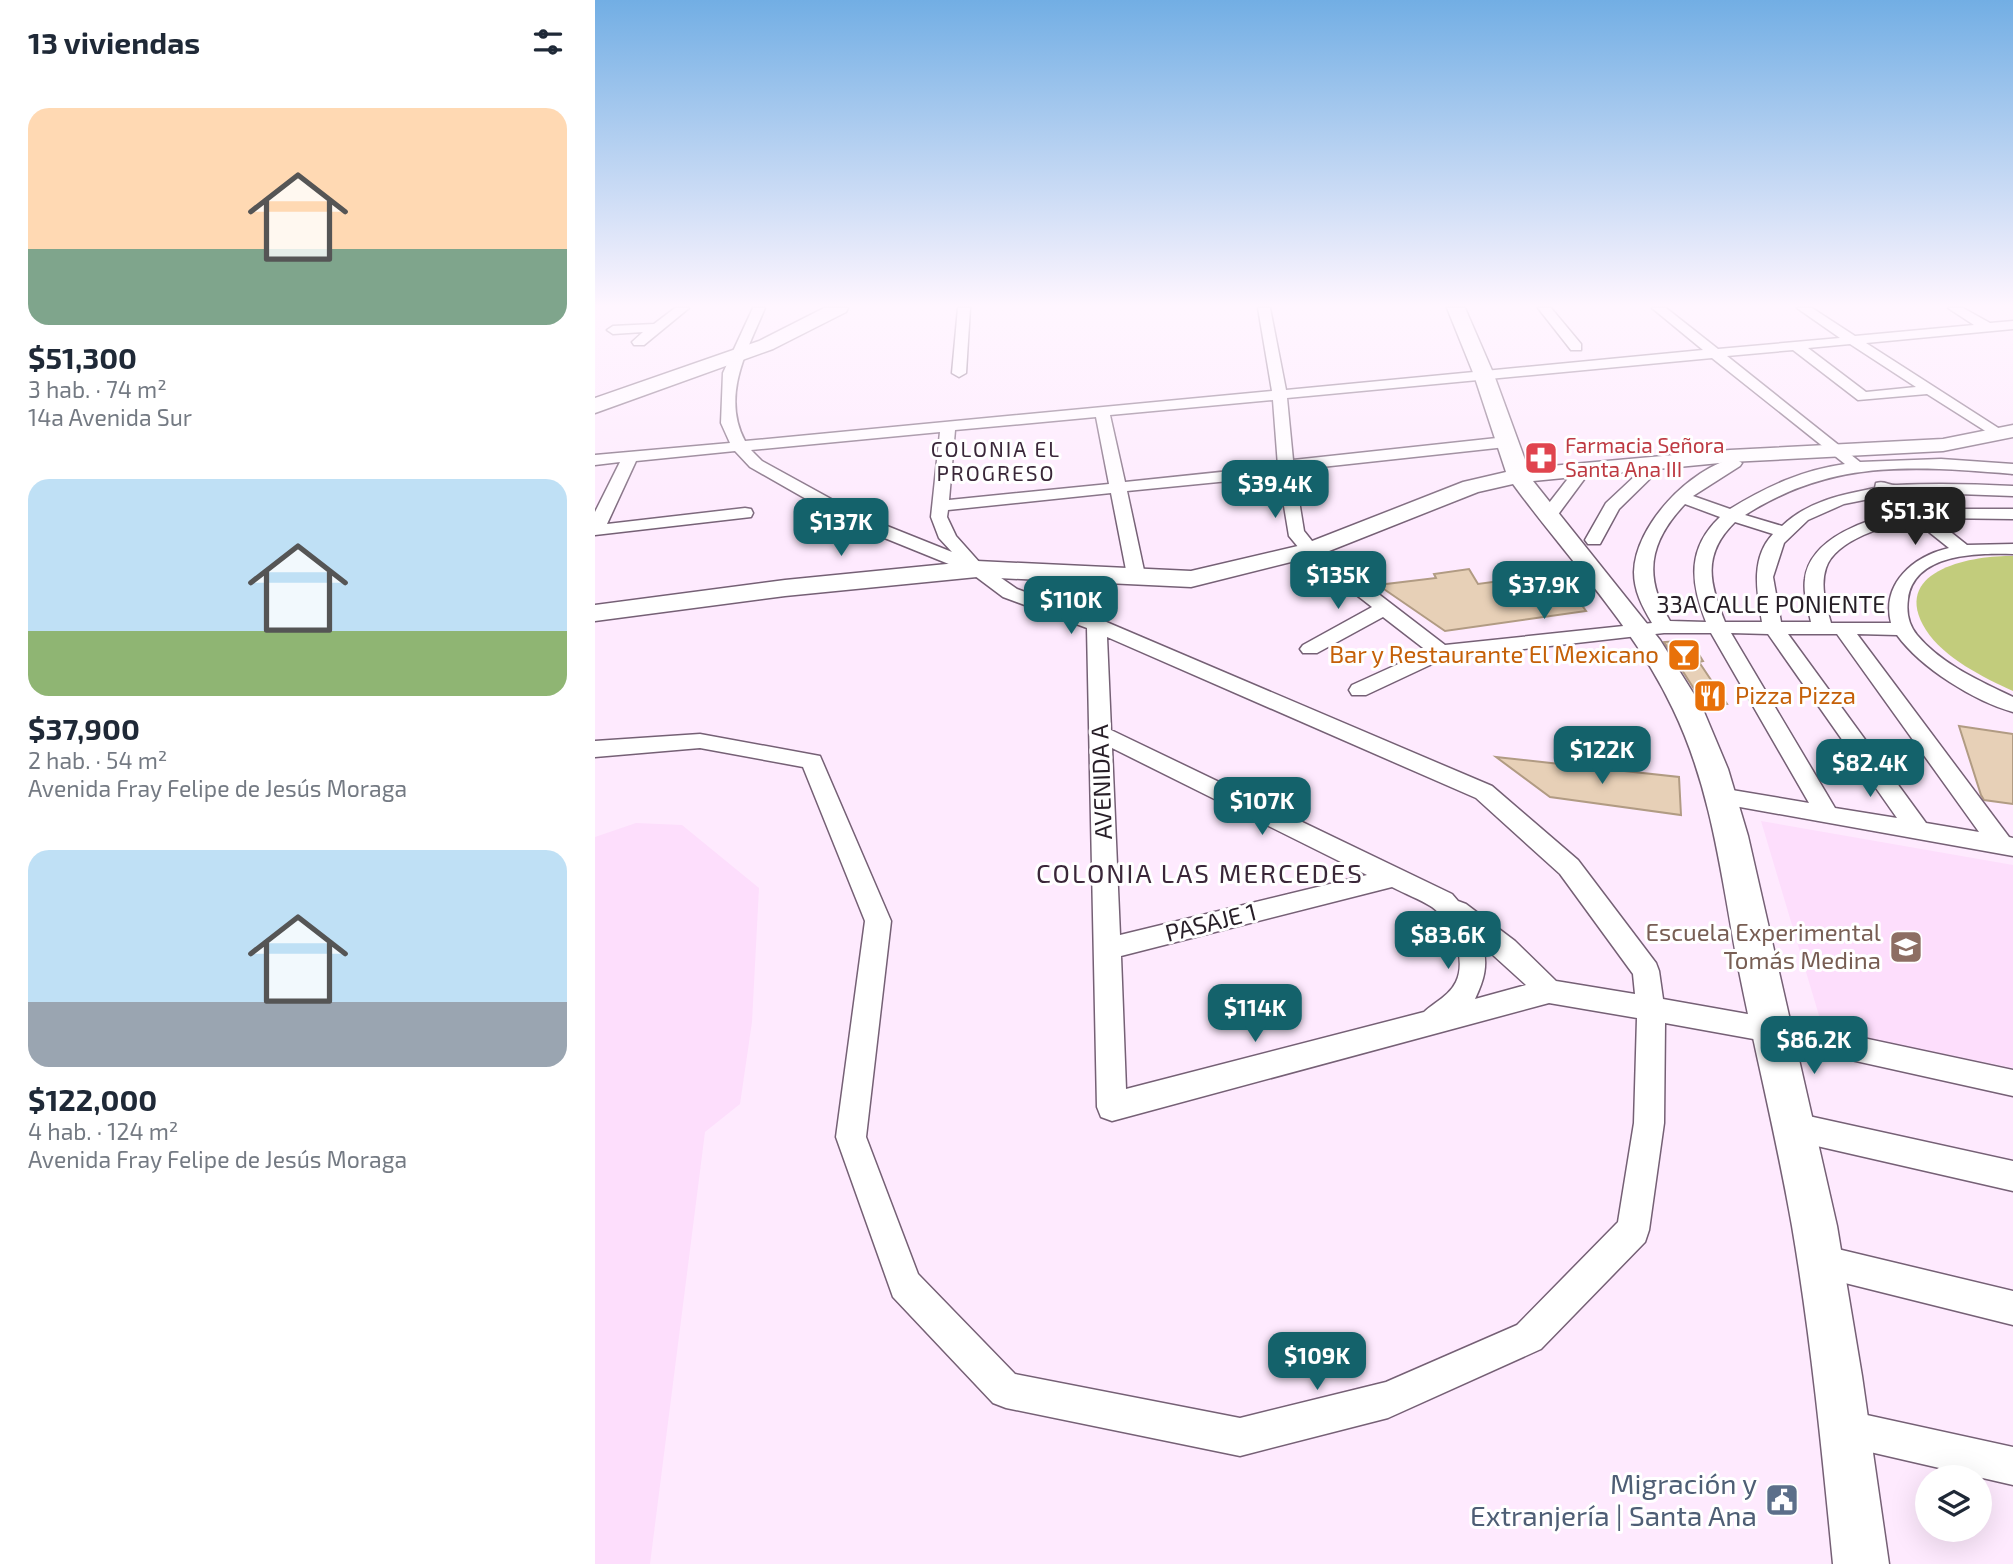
<!DOCTYPE html>
<html lang="es">
<head>
<meta charset="utf-8">
<style>
  :root { --surface:#fff; --page:#f6f6f7; --text:#1f2937; --muted:#747a83; --accent:#14626b }
  body { margin:0; font-family:"Exo 2",sans-serif; background:var(--page); color:var(--text); height:100vh; display:flex; flex-direction:column; font-size:26px; white-space:nowrap }
  * { box-sizing:border-box; margin:0 }
  p { font-size:23px; color:var(--muted) }
  .icon { flex:none; width:38px; height:38px; fill:none; stroke:currentColor; stroke-width:2; stroke-linecap:round; stroke-linejoin:round }
  .map { position:relative; flex:1; overflow:hidden }
  .details { display:flex; flex-direction:column; background:var(--surface); width:595px }
  .details>* { flex:none }
  .fabs { position:absolute; left:1320px; top:1465px; display:grid; gap:14px }
  .fabs a { display:grid; place-items:center; width:77px; height:77px; border-radius:50%; background:var(--surface); box-shadow:0 7px 28px #0002; font-size:35px }
  .price { position:absolute; translate:-50% -60px; padding:0 16px; border-radius:14px; background:var(--accent); color:#fff; font-size:23px; line-height:46px; filter:drop-shadow(0 2px 4px #0008) }
  .price::after { content:''; position:absolute; left:50%; top:42px; width:21px; height:16px; margin-left:-10px; background:inherit; clip-path:polygon(0 0,100% 0,50% 100%) }
  .price.current { background:#222; color:#fff }
  ul { padding:0; list-style:none }
  li { display:grid; align-content:center; gap:14px; height:371px; padding:0 28px }
  li span { display:grid; place-items:center; height:217px; border-radius:21px; color:#555 }
  li>.icon { margin-inline-start:auto }
  span .icon { width:126px; height:126px; fill:#fffc; stroke-width:1 }
  li b { font-size:30px }
  h2 { display:flex; justify-content:space-between; align-items:center; height:84px; padding:0 28px; font-size:30px }
  main { display:flex; flex:1; min-height:0 }
  .map>svg:first-child { display:block }
  .built { fill:#fddefc }
  .green { fill:#c2cc7c }
  .building { fill:#e7d0b7; stroke:#b19b83; stroke-width:2 }
  .lines { fill:none; stroke-linecap:round; stroke-linejoin:round }
  .street-casing { stroke:#756075; stroke-width:3 }
  .secondary-casing { stroke:#756075; stroke-width:3 }
  .primary-casing { stroke:#756075; stroke-width:3 }
  .street { fill:#fff; fill-rule:evenodd }
  .secondary { fill:#fff; fill-rule:evenodd }
  .primary { fill:#fff; fill-rule:evenodd }
  .labels { text-anchor:middle; stroke-width:6; stroke-linejoin:round; paint-order:stroke }
  .far-health-label { font-size:21px; fill:#be3a42; stroke:#fff; text-anchor:start }
  .far-neighbourhood-label { font-size:21px; letter-spacing:2px; fill:#3a2739; stroke:#fff }
  .street-label { font-size:24px; fill:#271e27; stroke:#fff }
  .food-label { font-size:24px; fill:#c56008; stroke:#fff; text-anchor:end }
  .education-label { font-size:24px; fill:#785e54; stroke:#fff; text-anchor:end }
  .neighbourhood-label { font-size:26px; letter-spacing:2px; fill:#3a2739; stroke:#fff }
  .near-service-label { font-size:28px; fill:#4e5e75; stroke:#fff; text-anchor:end }
</style>
</head>
<body>
<main>
<section class="details">
<h2>13 viviendas<svg class="icon" aria-label="filters" viewBox="0 0 24 24"><path d="M4 7h16M4 17h16"/><circle cx="9" cy="7" r="2"/><circle cx="15" cy="17" r="2"/></svg></h2>
<ul>
<li><span style="background:linear-gradient(#ffd9b3 65%,#7fa58c 0)"><svg class="icon" aria-label="home" viewBox="0 0 24 24"><path d="M3 11l9-7 9 7M6 9v11h12V9"/></svg></span><div><b>$51,300</b><p>3 hab. · 74 m²</p><p>14a Avenida Sur</p></div></li>
<li><span style="background:linear-gradient(#bfe0f5 70%,#8fb573 0)"><svg class="icon" aria-label="home" viewBox="0 0 24 24"><path d="M3 11l9-7 9 7M6 9v11h12V9"/></svg></span><div><b>$37,900</b><p>2 hab. · 54 m²</p><p>Avenida Fray Felipe de Jesús Moraga</p></div></li>
<li><span style="background:linear-gradient(#bfe0f5 70%,#9aa5b1 0)"><svg class="icon" aria-label="home" viewBox="0 0 24 24"><path d="M3 11l9-7 9 7M6 9v11h12V9"/></svg></span><div><b>$122,000</b><p>4 hab. · 124 m²</p><p>Avenida Fray Felipe de Jesús Moraga</p></div></li>
</ul>
</section>
<div class="map">
<svg width="1418" height="1564" viewBox="0 0 1418 1564">
  <rect width="100%" height="100%" fill="#feeafe"/>
  <path class="built" d="M 1166,821 L 1418,865 L 1418,1068 L 1228,1029 Z
    M 41,823 L 87,825 L 164,888 L 157,1022 L 145,1104 L 110,1132 L 55,1564 L 0,1564 L 0,837 Z"/>
  <path class="green" d="M 1418,556 L 1418,691 C 1389,678 1349,658 1331,630 C 1293,570 1378,555 1418,556 Z"/>
  <path class="building" d="M 874,569 L 883,584 L 964,573 L 991,611 L 850,631 L 783,585 L 841,578 L 839,574 Z
    M 1095,640 L 1108,661 L 1104,662 L 1132,704 L 1110,706 L 1069,642 Z
    M 1364,726 L 1418,734 L 1418,804 L 1389,800 L 1386,795 Z
    M 901,757 L 1084,777 L 1086,815 L 955,797 Z"/>
  <g class="lines">
    <defs>
      <path id="street" d="M 80,308 L 94,308 L 49,345 L 39,345 L 37,342 L 48,332 L 18,334 L 12,330 L 18,326 L 59,324 Z
        M 158,308 L 170,308 C 152,351 126,396 150,441 L 677,391 L 663,308 L 675,308 L 691,390 L 1108,350 L 1057,308 L 1071,308 L 1123,349 L 1245,338 L 1202,308 L 1217,308 L 1260,336 L 1379,325 L 1353,308 L 1368,308 L 1395,323 L 1418,321 L 1418,329 L 1271,343 L 1408,431 L 1411,434 L 1403,439 L 1332,394 L 1263,400 L 1198,350 L 1132,356 L 1265,462 L 1346,459 L 1418,464 L 1418,474 C 1318,466 1238,459 1150,515 L 1187,526 C 1213,501 1246,495 1280,488 L 1281,483 C 1290,480 1294,486 1302,485 C 1341,483 1379,484 1418,486 L 1418,496 L 1335,493 L 1308,495 L 1326,509 L 1418,509 L 1418,519 L 1338,518 L 1372,545 L 1418,544 L 1418,554 C 1383,553 1319,553 1313,599 C 1311,613 1314,625 1322,635 C 1346,664 1385,681 1418,697 L 1418,712 C 1379,701 1326,668 1302,635 L 1262,634 L 1414,837 L 1418,838 L 1418,856 L 1117,802 L 1113,796 L 1117,790 L 1125,788 L 1214,803 L 1116,633 L 1069,633 L 850,658 L 771,695 L 757,695 L 754,690 L 757,685 L 832,651 L 788,617 L 722,653 L 708,653 L 705,649 L 708,645 L 777,607 L 709,554 L 694,536 L 684,476 L 532,491 L 550,575 L 541,580 L 532,575 L 516,493 L 353,510 L 352,517 L 361,536 L 386,564 L 422,589 L 509,621 L 897,786 L 983,860 L 1061,963 L 1064,971 L 1068,999 L 1175,1018 L 1418,1070 L 1418,1096 L 1175,1042 L 1070,1023 L 1069,1123 L 1054,1230 L 1050,1242 L 946,1349 L 793,1418 L 645,1456 L 411,1408 L 398,1403 L 298,1297 L 241,1137 L 270,921 L 208,767 L 105,748 L 0,757 L 0,741 L 105,734 L 225,756 L 296,921 L 271,1137 L 323,1274 L 420,1374 L 645,1418 L 791,1382 L 922,1325 L 1023,1222 L 1039,1123 L 1042,1018 L 954,1003 L 517,1121 L 506,1117 L 502,1107 L 492,628 L 408,597 L 376,573 L 255,524 L 155,467 L 140,451 L 41,461 L 12,524 L 150,508 L 156,509 L 158,513 L 156,517 L 0,535 L 0,512 L 25,462 L 0,465 L 0,455 L 135,443 L 126,423 L 128,373 ZM 1255,344 L 1321,387 L 1271,392 L 1213,348 ZM 1117,358 L 1250,464 C 1207,470 1171,487 1135,509 L 1098,496 L 1145,466 L 1147,463 L 1139,458 C 1095,469 1040,525 1039,572 C 1039,591 1047,606 1057,623 L 850,645 L 721,546 L 709,531 L 699,470 L 911,447 L 919,442 L 911,437 L 698,460 L 692,398 ZM 678,400 L 683,466 L 530,482 L 515,415 ZM 501,417 L 514,484 L 354,500 L 360,430 ZM 345,432 L 336,517 L 344,538 L 357,552 L 267,516 L 167,461 L 156,450 ZM 1289,496 L 1309,512 C 1274,518 1215,537 1210,579 C 1208,593 1213,608 1216,622 L 1186,622 L 1178,577 L 1189,543 L 1213,520 L 1249,504 ZM 1090,504 L 1125,517 C 1092,548 1095,582 1111,622 L 1075,621 C 1048,576 1054,542 1090,504 ZM 1319,520 L 1354,548 C 1319,556 1286,583 1296,623 L 1236,623 C 1231,605 1225,586 1231,568 C 1240,540 1293,524 1319,520 ZM 1140,522 L 1178,534 C 1155,558 1162,593 1167,622 L 1130,622 C 1114,583 1107,554 1140,522 ZM 1136,633 L 1173,634 L 1302,818 L 1240,808 ZM 1193,634 L 1242,634 L 1384,832 L 1331,823 ZM 512,637 L 881,798 L 965,874 L 1038,974 L 1040,994 L 961,981 L 920,941 L 871,904 L 863,901 L 857,894 L 516,730 ZM 517,748 L 772,875 L 525,935 ZM 797,887 C 810,894 825,899 837,907 C 857,921 872,959 861,982 C 855,995 840,1002 829,1012 L 531,1089 L 526,956 ZM 888,946 L 931,985 L 880,999 C 889,980 893,966 888,946 Z
        M 363,308 L 375,308 L 371,373 L 364,377 L 357,373 Z
        M 943,308 L 956,308 L 986,344 L 986,350 L 976,350 Z
        M 1063,458 L 1071,463 L 1024,509 L 1005,544 L 993,544 L 990,540 L 1011,503 L 1057,460 Z
        M 988,465 L 996,470 L 959,520 L 947,520 L 945,516 L 947,512 L 982,467 Z
        M 1200,1113 L 1418,1161 L 1418,1191 L 1200,1141 L 1189,1137 L 1185,1127 L 1189,1117 Z
        M 1226,1245 L 1418,1291 L 1418,1325 L 1214,1274 L 1209,1262 L 1214,1250 Z
        M 1249,1410 L 1418,1447 L 1418,1485 L 1249,1446 L 1236,1441 L 1231,1428 L 1236,1415 Z"/>
      <path id="secondary" d="M 852,308 L 870,308 L 899,375 L 933,468 L 1135,450 L 1348,439 L 1418,425 L 1418,437 L 1348,451 L 1135,462 L 938,481 L 1065,640 L 1107,707 L 1133,769 L 1153,836 L 1242,1226 L 1267,1376 L 1294,1564 L 1238,1564 C 1227,1451 1216,1338 1197,1226 C 1182,1140 1161,1056 1144,971 C 1127,883 1118,792 1078,709 C 1039,626 972,558 918,484 L 883,492 L 724,555 L 596,587 L 382,577 L 190,596 L 0,621 L 0,605 L 190,580 L 382,561 L 596,571 L 707,545 L 868,482 L 911,472 L 879,375 Z"/>
      <path id="primary" d="M 229,308 L 253,308 L 251,312 L 178,349 L 0,413 L 0,398 L 164,341 Z"/>
    </defs>
    <use href="#street" class="street-casing"/>
    <use href="#secondary" class="secondary-casing"/>
    <use href="#primary" class="primary-casing"/>
    <use href="#street" class="street"/>
    <use href="#secondary" class="secondary"/>
    <use href="#primary" class="primary"/>
  </g>
  <linearGradient id="sky" x2="0" y2="1"><stop stop-color="#72aee4"/><stop offset="0.58" stop-color="#fff6ff"/><stop offset="1" stop-color="#fff6ff" stop-opacity="0"/></linearGradient>
  <rect width="1418" height="527" fill="url(#sky)"/>
  <defs>
    <symbol id="pharmacy-square" viewBox="-11 -11 22 22"><rect x="-9" y="-9" width="18" height="18" rx="4" fill="#e0444e" stroke="#fff"/><path d="M-2-6h4v4h4v4h-4v4h-4v-4h-4v-4h4Z" fill="#fff"/></symbol>
    <symbol id="bar-square" viewBox="-11 -11 22 22"><rect x="-9" y="-9" width="18" height="18" rx="4" fill="#e8710a" stroke="#fff"/><path d="M-6-5H6L.8 .8V4.5H3.5V6h-7V4.5H-.8V.8Z" fill="#fff"/></symbol>
    <symbol id="restaurant-square" viewBox="-11 -11 22 22"><rect x="-9" y="-9" width="18" height="18" rx="4" fill="#e8710a" stroke="#fff"/><path d="M-5-6h1v4h1v-4h1v4h1v-4h1v5L-1.5 .5V6h-2V.5L-5-1ZM5-6V6H3V1.5H1.5Q1.5-4 5-6Z" fill="#fff"/></symbol>
    <symbol id="school-square" viewBox="-11 -11 22 22"><rect x="-9" y="-9" width="18" height="18" rx="4" fill="#8d6e63" stroke="#fff"/><path d="M0-5L7-2L0 1L-7-2ZM-4 1L0 2.5L4 1V4Q0 6-4 4Z" fill="#fff"/></symbol>
    <symbol id="civic-square" viewBox="-11 -11 22 22"><rect x="-9" y="-9" width="18" height="18" rx="4" fill="#5c6f8a" stroke="#fff"/><path d="M-.6-6.5H3V-4.5H.6V-3L4-1V1h2V6H-6V1h2V-1L-.6-3ZM-1.2 2.5V6h2.4V2.5Z" fill="#fff"/></symbol>
  </defs>
  <g fill-rule="evenodd">
    <use href="#pharmacy-square" x="927" y="439" width="38" height="38"/>
    <use href="#bar-square" x="1070" y="636" width="38" height="38"/>
    <use href="#restaurant-square" x="1096" y="677" width="38" height="38"/>
    <use href="#school-square" x="1292" y="928" width="38" height="38"/>
    <use href="#civic-square" x="1168" y="1481" width="38" height="38"/>
  </g>
  <g class="labels">
    <g class="far-health-label">
      <text x="970" y="453">Farmacia Señora<tspan x="970" dy="24">Santa Ana III</tspan></text>
    </g>
    <g class="far-neighbourhood-label">
      <text x="401" y="457">COLONIA EL<tspan x="401" dy="24">PROGRESO</tspan></text>
    </g>
    <g class="street-label">
      <text x="1176" y="613">33A CALLE PONIENTE</text>
      <text transform="translate(507 782) rotate(-92)" y="8">AVENIDA A</text>
      <text transform="translate(616 923) rotate(-14)" y="8">PASAJE 1</text>
    </g>
    <g class="food-label">
      <text x="1064" y="663">Bar y Restaurante El Mexicano</text>
      <text x="1140" y="704" text-anchor="start">Pizza Pizza</text>
    </g>
    <g class="education-label">
      <text x="1286" y="941">Escuela Experimental<tspan x="1286" dy="28">Tomás Medina</tspan></text>
    </g>
    <g class="neighbourhood-label">
      <text x="605" y="883">COLONIA LAS MERCEDES</text>
    </g>
    <g class="near-service-label">
      <text x="1162" y="1494">Migración y<tspan x="1162" dy="32">Extranjería | Santa Ana</tspan></text>
    </g>
  </g>
</svg>
<div class="fabs">
<a><svg class="icon" aria-label="layers" viewBox="0 0 24 24"><path d="M12 4l9 5-9 5-9-5zM3 14l9 5 9-5"/></svg></a>
</div>
<b class="price" style="left:680px;top:520px">$39.4K</b>
<b class="price current" style="left:1320px;top:547px">$51.3K</b>
<b class="price" style="left:246px;top:558px">$137K</b>
<b class="price" style="left:743px;top:611px">$135K</b>
<b class="price" style="left:949px;top:621px">$37.9K</b>
<b class="price" style="left:476px;top:636px">$110K</b>
<b class="price" style="left:1007px;top:786px">$122K</b>
<b class="price" style="left:1275px;top:799px">$82.4K</b>
<b class="price" style="left:667px;top:837px">$107K</b>
<b class="price" style="left:853px;top:971px">$83.6K</b>
<b class="price" style="left:660px;top:1044px">$114K</b>
<b class="price" style="left:1219px;top:1076px">$86.2K</b>
<b class="price" style="left:722px;top:1392px">$109K</b>
</div>
</main>
</body>
</html>
